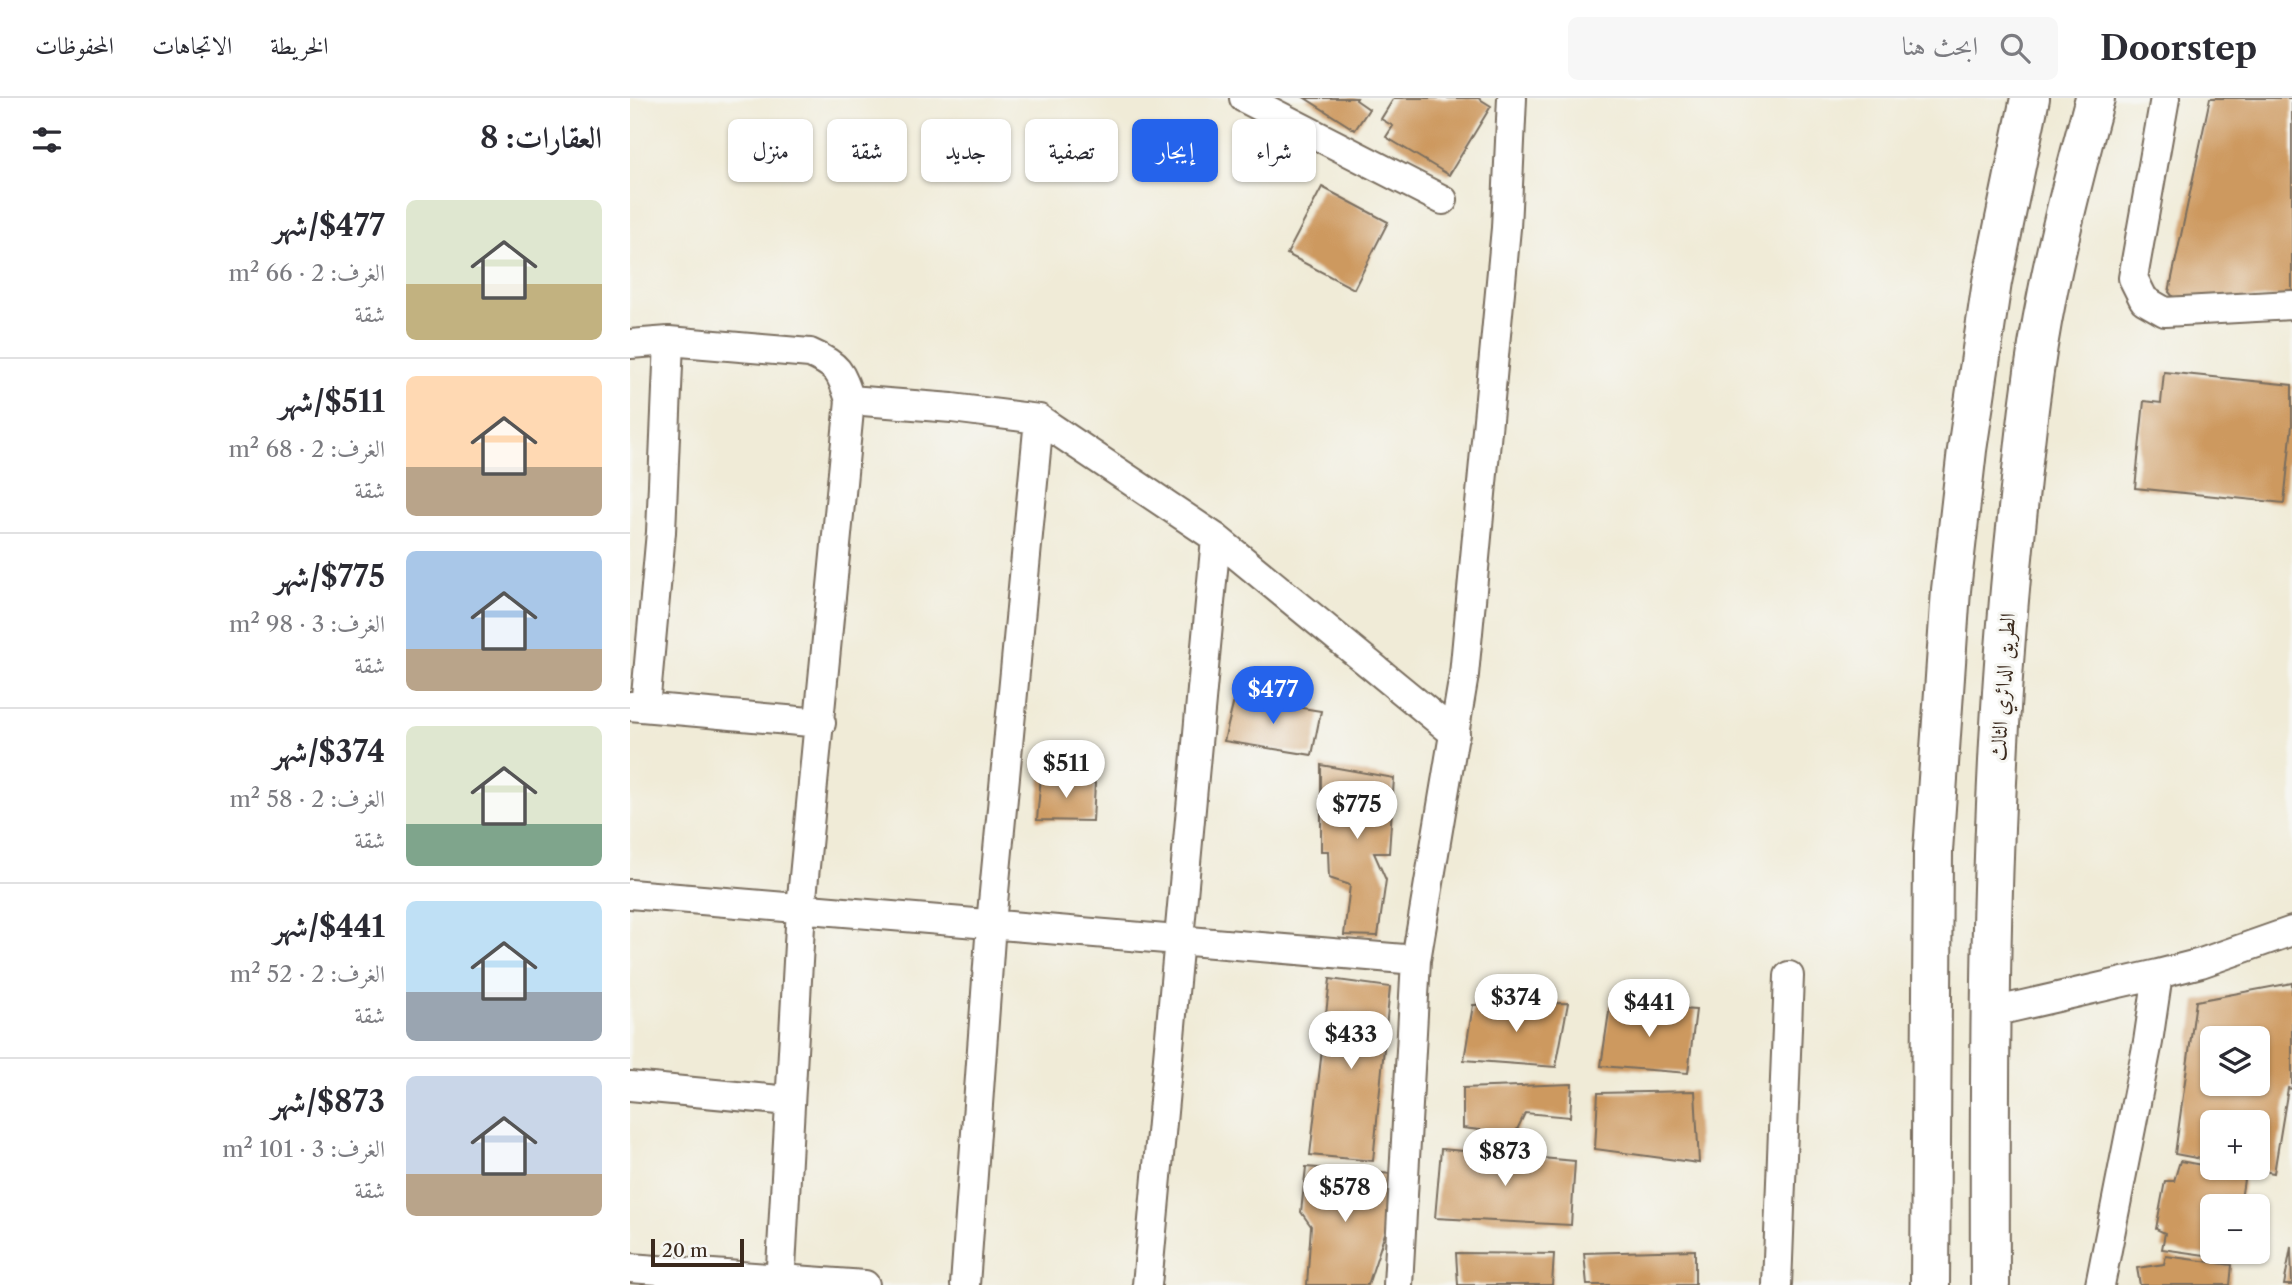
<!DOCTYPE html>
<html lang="ar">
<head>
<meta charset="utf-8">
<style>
  :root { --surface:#fff; --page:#f7f7f7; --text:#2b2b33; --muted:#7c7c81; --line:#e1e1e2; --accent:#2563eb }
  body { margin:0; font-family:"Libre Caslon Text",Amiri,serif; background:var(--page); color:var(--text); direction:rtl; height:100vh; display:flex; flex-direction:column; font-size:26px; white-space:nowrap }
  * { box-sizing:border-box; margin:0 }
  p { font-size:23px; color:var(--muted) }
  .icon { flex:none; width:38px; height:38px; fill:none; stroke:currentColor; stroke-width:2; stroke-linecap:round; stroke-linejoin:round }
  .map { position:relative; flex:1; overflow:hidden; direction:ltr }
  .side { display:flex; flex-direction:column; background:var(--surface); width:630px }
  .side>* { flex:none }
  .guide { position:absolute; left:21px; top:21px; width:665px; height:63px; direction:rtl; display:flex; gap:14px }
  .buttons { position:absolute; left:1570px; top:928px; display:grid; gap:14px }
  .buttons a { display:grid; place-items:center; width:70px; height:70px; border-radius:10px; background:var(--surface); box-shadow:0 2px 5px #0004; font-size:35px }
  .scale { position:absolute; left:21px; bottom:18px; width:93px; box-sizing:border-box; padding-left:7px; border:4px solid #3b2a1e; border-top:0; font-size:19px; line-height:24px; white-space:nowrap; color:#3b2a1e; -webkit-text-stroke:5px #f6f6f2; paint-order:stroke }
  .price { position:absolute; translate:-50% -60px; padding:0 16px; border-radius:24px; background:#fff; color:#222; font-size:23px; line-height:46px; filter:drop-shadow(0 2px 4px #0008) }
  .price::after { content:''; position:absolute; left:50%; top:42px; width:21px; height:16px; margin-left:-10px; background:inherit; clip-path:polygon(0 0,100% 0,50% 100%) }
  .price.selected { background:var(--accent); color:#fff }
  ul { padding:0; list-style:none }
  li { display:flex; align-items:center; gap:21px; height:175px; padding:0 28px }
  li+li { border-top:2px solid var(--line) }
  li span { display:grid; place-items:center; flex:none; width:196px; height:140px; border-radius:10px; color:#555 }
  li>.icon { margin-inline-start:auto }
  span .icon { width:84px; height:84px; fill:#fffc; stroke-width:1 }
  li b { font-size:30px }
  h2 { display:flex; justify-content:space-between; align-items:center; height:84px; padding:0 28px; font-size:30px }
  .pill { padding:0 24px; border-radius:10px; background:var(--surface); box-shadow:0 2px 5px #0004; font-size:24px; line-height:63px }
  .pill.selected { background:var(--accent); color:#fff }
  header { display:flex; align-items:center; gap:42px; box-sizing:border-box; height:98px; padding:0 35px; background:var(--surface); border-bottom:2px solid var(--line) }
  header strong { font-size:33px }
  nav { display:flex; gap:38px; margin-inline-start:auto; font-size:24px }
  .search { width:490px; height:63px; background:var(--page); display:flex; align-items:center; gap:18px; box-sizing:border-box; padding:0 24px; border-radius:10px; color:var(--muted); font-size:26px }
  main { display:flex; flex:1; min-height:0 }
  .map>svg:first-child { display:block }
  .building { fill:#cd995f; fill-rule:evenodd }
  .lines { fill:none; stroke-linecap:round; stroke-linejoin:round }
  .street-casing { stroke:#7a6e5f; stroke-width:32 }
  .highway-casing { stroke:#7a6e5f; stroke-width:42 }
  .street { stroke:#fff; stroke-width:28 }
  .highway { stroke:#fff; stroke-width:38 }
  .labels { text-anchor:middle; stroke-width:6; stroke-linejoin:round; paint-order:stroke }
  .street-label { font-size:21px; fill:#3b2a1e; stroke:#f6f6f2 }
</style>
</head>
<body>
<header>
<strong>Doorstep</strong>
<div class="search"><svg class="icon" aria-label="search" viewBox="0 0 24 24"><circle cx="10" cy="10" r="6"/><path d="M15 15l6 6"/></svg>ابحث هنا</div>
<nav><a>الخريطة</a><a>الاتجاهات</a><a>المحفوظات</a></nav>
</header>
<main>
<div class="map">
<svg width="1662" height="1187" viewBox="0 0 1662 1187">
  <rect width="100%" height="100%" fill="#f6f6f2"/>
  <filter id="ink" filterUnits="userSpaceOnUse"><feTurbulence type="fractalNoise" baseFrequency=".0143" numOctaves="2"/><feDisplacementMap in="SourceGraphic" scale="14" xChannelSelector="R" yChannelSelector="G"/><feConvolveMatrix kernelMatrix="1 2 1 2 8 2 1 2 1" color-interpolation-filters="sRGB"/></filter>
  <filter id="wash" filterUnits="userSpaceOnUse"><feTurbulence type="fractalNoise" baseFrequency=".00686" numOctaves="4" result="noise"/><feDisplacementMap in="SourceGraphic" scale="28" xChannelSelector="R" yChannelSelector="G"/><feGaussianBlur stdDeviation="1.57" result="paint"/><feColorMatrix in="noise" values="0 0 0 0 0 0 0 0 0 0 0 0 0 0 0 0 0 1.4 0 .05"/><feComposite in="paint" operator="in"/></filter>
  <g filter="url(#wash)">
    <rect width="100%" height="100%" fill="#f0ebd7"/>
    <g id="blocks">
      <path class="building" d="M 675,0 L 727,0 L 726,2 L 739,11 L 725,32 Z
        M 764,0 L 848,0 L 861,8 L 819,77 L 756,39 L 763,28 L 751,21 Z
        M 1580,0 L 1662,0 L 1662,198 L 1549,206 L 1539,194 Z
        M 692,89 L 758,124 L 724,191 L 657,156 Z
        M 1534,274 L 1662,287 L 1662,327 L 1654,405 L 1505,390 L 1514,303 L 1531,305 Z
        M 605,599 L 691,613 L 682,657 L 594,643 Z
        M 691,667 L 764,680 L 759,755 L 744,755 L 756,782 L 748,838 L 714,837 L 720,787 L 699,780 L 698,753 L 691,753 Z
        M 411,678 L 465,685 L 463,723 L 407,722 Z
        M 700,881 L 760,889 L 743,1063 L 680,1057 Z
        M 1662,885 L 1662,991 L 1658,990 L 1644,1075 L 1622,1071 L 1628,1069 L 1628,1024 L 1582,1024 L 1582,1063 L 1545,1056 L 1566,903 ZM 1582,940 L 1628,940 L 1628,985 L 1582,985 Z
        M 938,905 L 926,969 L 834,962 L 843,907 Z
        M 980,907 L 1066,912 L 1058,975 L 971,968 Z
        M 942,986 L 940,1019 L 895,1015 L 885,1036 L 833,1030 L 833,990 Z
        M 1065,993 L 1069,1065 L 965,1051 L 968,995 Z
        M 811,1051 L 945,1063 L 941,1127 L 805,1120 Z
        M 1550,1063 L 1615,1075 L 1610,1108 L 1582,1108 L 1582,1153 L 1604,1153 L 1603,1161 L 1532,1151 L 1535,1135 L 1526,1131 L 1535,1083 L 1544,1083 Z
        M 676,1069 L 762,1076 L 762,1114 L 738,1187 L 677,1187 L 681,1128 L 671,1114 Z
        M 1661,1149 L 1662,1187 L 1654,1187 Z
        M 1065,1152 L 1065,1187 L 957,1187 L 954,1155 Z
        M 826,1155 L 924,1156 L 922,1187 L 828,1187 Z
        M 1536,1158 L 1602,1167 L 1600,1187 L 1510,1187 L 1507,1170 L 1534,1166 Z"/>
    </g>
  </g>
  <g filter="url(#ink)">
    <use href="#blocks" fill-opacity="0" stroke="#7a6e5f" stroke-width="2"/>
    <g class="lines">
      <defs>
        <path id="street" d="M 614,0 L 813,102
          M 1535,0 L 1503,180 L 1514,202 L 1535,214 L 1662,207
          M 0,246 L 39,243 L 180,255 C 208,267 211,274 220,302 L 322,310 L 409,321 L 586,440 L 825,636
          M 0,608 L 191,625
          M 15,609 L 31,434 L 39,243
          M 0,796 L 786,862
          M 1358,915 L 1528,876
          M 0,988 L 160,1003
          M 0,1170 L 235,1187
          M 150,1187 L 171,810 L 220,302
          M 335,1187 L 361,826 L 409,321
          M 517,1187 L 586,440
          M 768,1187 L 786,862 L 834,577 L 876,130 L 882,0
          M 1147,1187 L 1159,878
          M 1470,1187 L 1518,944 L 1528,876 L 1571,865 L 1662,833"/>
        <path id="highway" d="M 1300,1187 L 1303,753 L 1321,492 L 1337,352 L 1362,184 L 1400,0
          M 1360,1187 C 1359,940 1359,695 1384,449 C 1393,365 1400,281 1417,198 C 1430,131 1447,66 1465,0"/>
      </defs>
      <use href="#street" class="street-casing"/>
      <use href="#highway" class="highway-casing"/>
      <use href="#street" class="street"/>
      <use href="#highway" class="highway"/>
    </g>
  </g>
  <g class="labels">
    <g class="street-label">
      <text transform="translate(1373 589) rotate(-86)" y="7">الطريق الدائري الثالث</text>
    </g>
  </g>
</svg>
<div class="buttons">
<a><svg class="icon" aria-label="layers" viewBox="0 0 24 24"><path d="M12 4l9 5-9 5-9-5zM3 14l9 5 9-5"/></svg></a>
<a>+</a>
<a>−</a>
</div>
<div class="scale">20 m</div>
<b class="price selected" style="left:643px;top:628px">$477</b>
<b class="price" style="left:436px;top:702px">$511</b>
<b class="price" style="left:727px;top:743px">$775</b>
<b class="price" style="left:886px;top:936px">$374</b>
<b class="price" style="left:1019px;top:941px">$441</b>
<b class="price" style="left:721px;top:973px">$433</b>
<b class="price" style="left:875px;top:1090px">$873</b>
<b class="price" style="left:715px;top:1126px">$578</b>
<div class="guide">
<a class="pill">شراء</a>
<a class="pill selected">إيجار</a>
<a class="pill">تصفية</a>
<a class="pill">جديد</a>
<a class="pill">شقة</a>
<a class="pill">منزل</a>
</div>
</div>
<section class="side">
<h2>العقارات: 8<svg class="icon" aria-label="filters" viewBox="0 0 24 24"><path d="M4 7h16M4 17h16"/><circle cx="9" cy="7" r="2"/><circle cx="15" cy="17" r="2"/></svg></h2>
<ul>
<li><span style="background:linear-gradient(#dfe7d0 60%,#c2b280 0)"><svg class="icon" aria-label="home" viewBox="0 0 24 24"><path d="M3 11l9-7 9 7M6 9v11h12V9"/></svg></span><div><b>$477/شهر</b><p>الغرف: 2 · 66 m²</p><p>شقة</p></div></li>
<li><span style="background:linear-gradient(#ffd9b3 65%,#b9a48a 0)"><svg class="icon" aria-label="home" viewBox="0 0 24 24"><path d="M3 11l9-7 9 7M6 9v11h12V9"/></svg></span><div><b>$511/شهر</b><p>الغرف: 2 · 68 m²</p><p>شقة</p></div></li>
<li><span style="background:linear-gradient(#a9c7e8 70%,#b9a48a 0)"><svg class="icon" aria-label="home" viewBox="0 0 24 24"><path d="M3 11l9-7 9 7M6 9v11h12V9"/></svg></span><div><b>$775/شهر</b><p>الغرف: 3 · 98 m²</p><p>شقة</p></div></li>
<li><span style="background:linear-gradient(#dfe7d0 70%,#7fa58c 0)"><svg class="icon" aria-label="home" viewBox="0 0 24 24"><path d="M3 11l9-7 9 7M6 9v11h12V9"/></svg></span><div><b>$374/شهر</b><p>الغرف: 2 · 58 m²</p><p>شقة</p></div></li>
<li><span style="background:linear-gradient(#bfe0f5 65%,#9aa5b1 0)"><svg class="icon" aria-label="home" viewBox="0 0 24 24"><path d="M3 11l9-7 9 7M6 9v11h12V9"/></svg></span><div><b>$441/شهر</b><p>الغرف: 2 · 52 m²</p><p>شقة</p></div></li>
<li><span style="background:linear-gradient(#c9d6e8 70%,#b9a48a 0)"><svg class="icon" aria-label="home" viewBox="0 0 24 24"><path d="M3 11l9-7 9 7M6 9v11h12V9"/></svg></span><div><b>$873/شهر</b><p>الغرف: 3 · 101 m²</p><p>شقة</p></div></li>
</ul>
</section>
</main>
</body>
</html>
